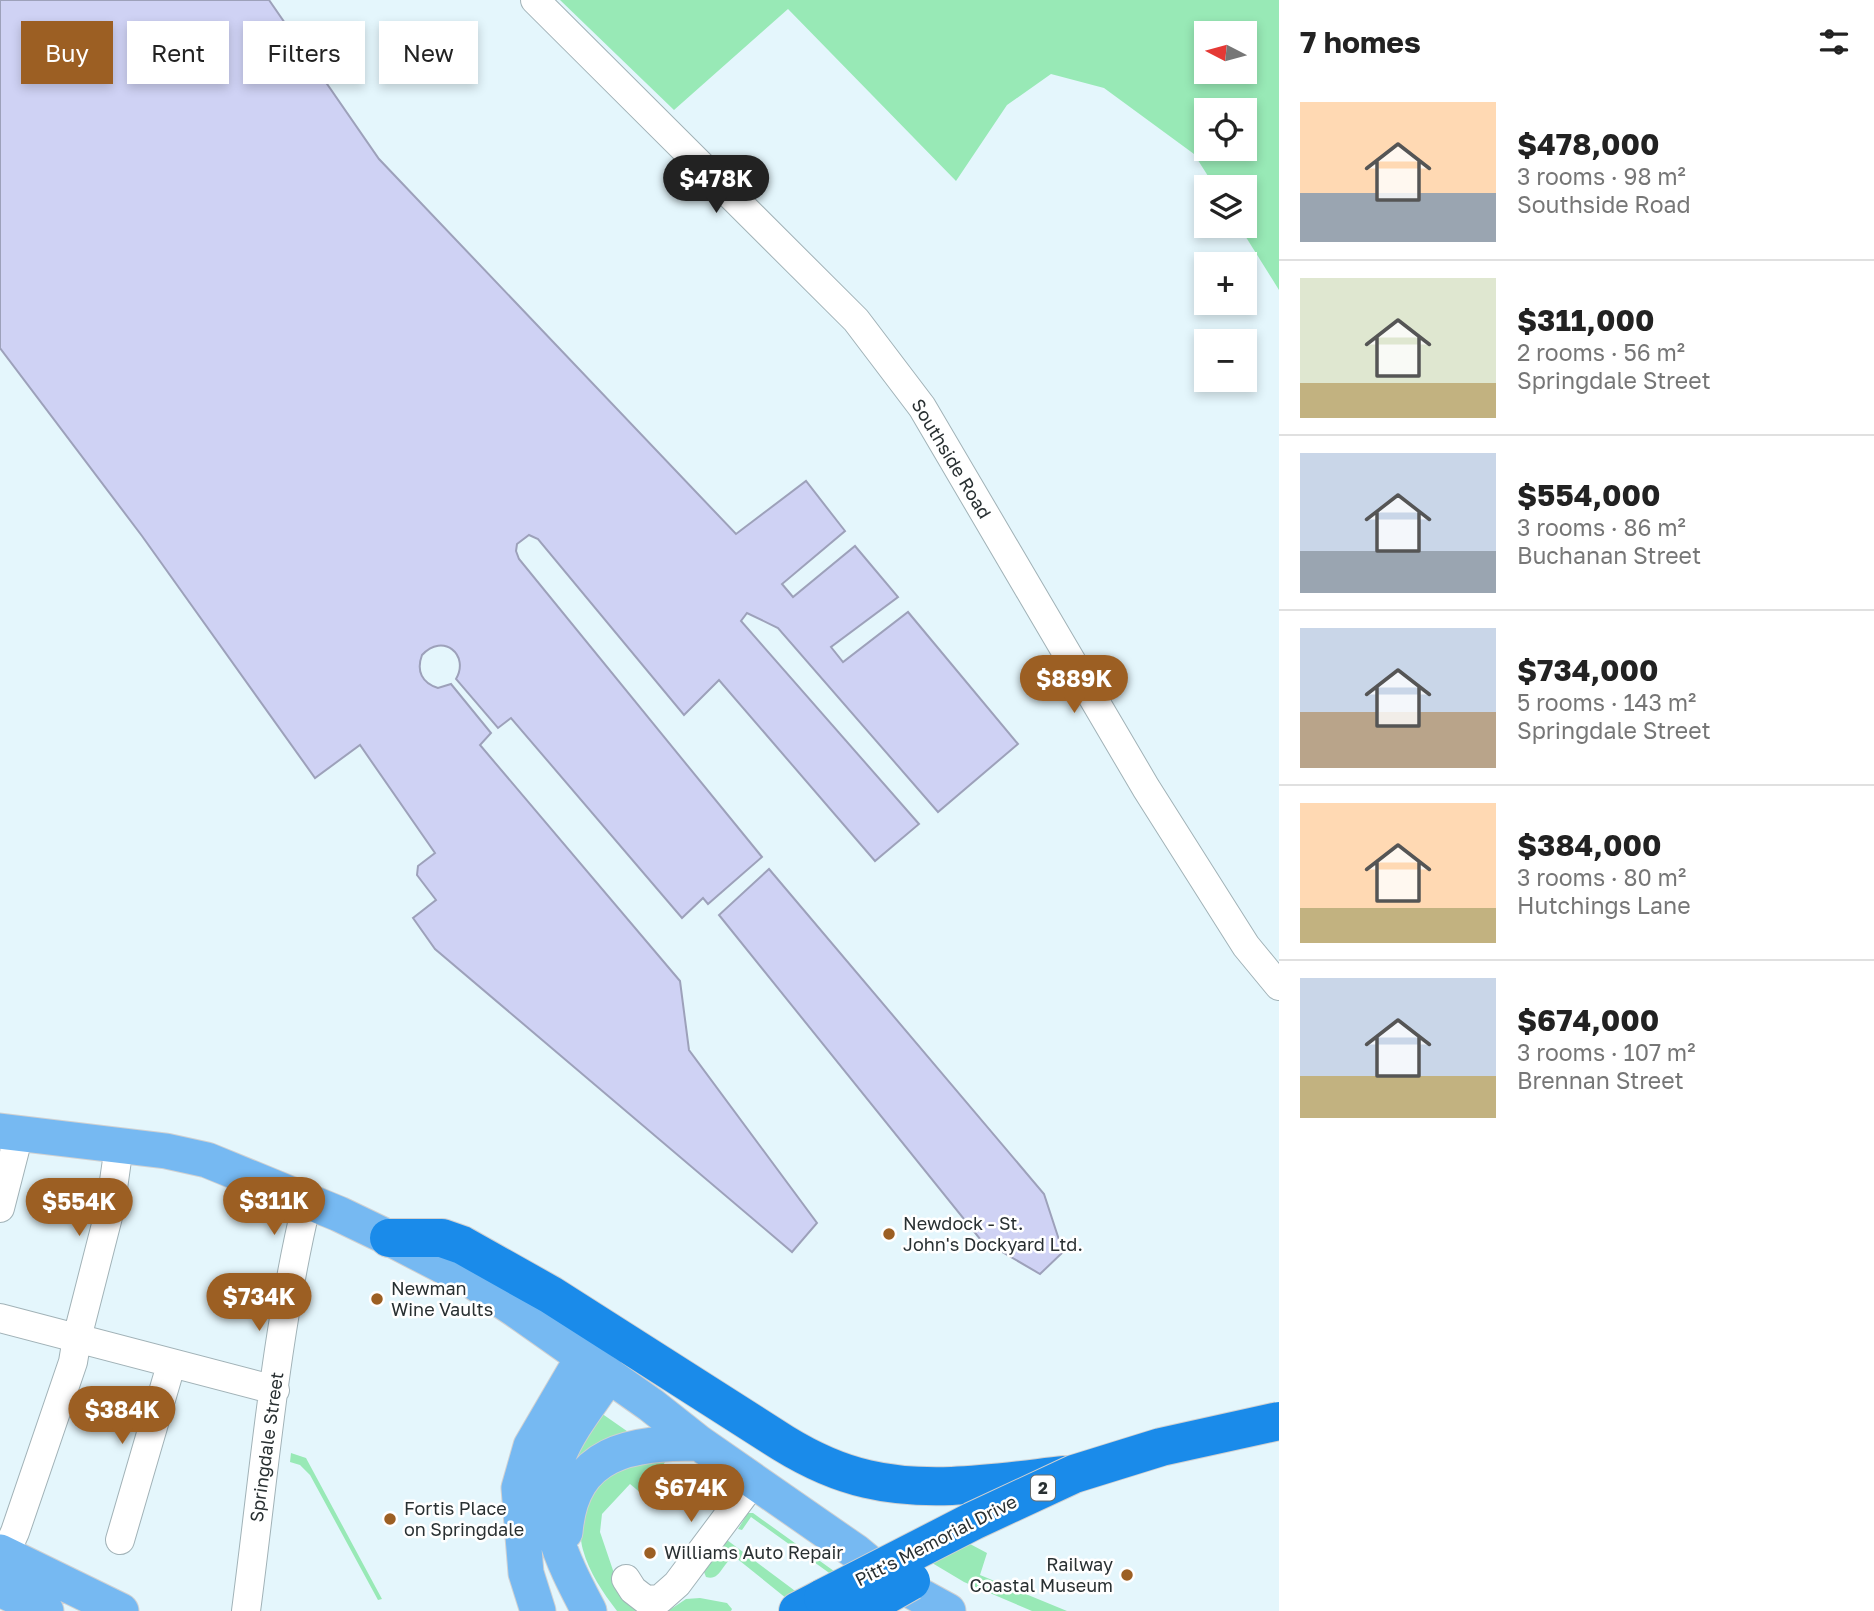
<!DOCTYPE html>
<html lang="en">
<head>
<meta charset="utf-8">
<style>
  :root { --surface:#fff; --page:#f2f2f2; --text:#222; --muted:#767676; --line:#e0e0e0; --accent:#9c5f23 }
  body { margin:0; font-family:"Golos Text",sans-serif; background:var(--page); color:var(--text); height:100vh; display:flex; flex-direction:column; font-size:26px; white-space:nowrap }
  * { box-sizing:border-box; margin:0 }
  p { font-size:23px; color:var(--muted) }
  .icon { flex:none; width:38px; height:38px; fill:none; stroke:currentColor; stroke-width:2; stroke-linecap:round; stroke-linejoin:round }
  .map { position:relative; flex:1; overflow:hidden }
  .panel { display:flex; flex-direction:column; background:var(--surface); width:595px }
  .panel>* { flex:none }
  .hud { position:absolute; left:21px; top:21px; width:665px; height:63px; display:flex; gap:14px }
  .needle { width:46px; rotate:276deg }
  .buttons { position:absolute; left:1194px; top:21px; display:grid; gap:14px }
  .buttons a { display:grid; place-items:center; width:63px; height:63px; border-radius:0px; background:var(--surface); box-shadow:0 4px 10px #0003; font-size:35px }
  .price { position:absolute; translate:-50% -60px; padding:0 16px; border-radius:24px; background:var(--accent); color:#fff; font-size:23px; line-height:46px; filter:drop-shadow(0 2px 4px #0008) }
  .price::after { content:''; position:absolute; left:50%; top:42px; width:21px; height:16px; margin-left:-10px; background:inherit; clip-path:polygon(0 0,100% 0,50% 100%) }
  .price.on { background:#222; color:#fff }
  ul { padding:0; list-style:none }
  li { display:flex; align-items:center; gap:21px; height:175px; padding:0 21px }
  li+li { border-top:2px solid var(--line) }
  li span { display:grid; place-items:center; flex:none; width:196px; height:140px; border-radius:0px; color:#555 }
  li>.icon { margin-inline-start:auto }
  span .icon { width:84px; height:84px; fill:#fffc; stroke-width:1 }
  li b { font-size:30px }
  h2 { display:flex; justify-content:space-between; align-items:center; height:84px; padding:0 21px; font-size:30px }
  .chip { padding:0 24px; border-radius:0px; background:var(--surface); box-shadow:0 4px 10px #0003; font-size:24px; line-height:63px }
  .chip.on { background:var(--accent); color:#fff }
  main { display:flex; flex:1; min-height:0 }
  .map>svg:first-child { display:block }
  .green { fill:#98e9b6; fill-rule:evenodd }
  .water { fill:#cfd2f4; stroke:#9da1ba; stroke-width:2 }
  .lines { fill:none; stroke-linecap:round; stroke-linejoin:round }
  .minor-casing { stroke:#a1b2b7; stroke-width:30 }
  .major-casing { stroke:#d0d1d2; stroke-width:37 }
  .highway-casing { stroke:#d0d1d2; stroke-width:40 }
  .minor { stroke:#fff; stroke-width:28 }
  .major { stroke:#76b9f2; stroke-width:35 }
  .highway { stroke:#1a8bea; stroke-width:38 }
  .highway-bridge-casing { stroke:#d0d1d2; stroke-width:40; stroke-linecap:butt }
  .highway-bridge { stroke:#1a8bea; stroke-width:38 }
  .poi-dot { fill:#9c5f23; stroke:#fff; stroke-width:2.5 }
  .labels { text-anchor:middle; stroke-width:5; stroke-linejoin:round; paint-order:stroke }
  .shield { fill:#fff; stroke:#696e70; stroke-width:2 }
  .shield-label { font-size:16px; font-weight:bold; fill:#293032 }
  .street-label { font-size:18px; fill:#293032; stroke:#fff }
  .poi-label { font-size:18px; fill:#293032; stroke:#fff; text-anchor:start }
</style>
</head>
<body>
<main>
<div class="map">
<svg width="1279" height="1611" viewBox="0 0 1279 1611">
  <rect width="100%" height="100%" fill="#e4f6fc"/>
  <path class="green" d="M 560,0 L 1279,0 L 1279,290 L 1239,226 L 1244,226 L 1244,187 L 1215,187 L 1194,154 L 1104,88 L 1051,74 L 1007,105 L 956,181 L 788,9 L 674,110 ZM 1206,33 L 1244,33 L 1244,72 L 1206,72 ZM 1206,110 L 1244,110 L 1244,149 L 1206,149 Z
    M 601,1413 L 634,1436 L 568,1471 Z
    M 291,1453 L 306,1458 L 382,1599 L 378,1600 L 310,1475 L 300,1465 L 290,1462 Z
    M 649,1462 L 665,1462 L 652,1485 L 668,1498 L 660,1509 L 630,1484 L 602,1514 L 600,1532 L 618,1585 L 650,1611 L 617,1611 C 603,1593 589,1572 583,1550 C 574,1519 593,1480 623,1469 C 631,1466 641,1464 649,1462 Z
    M 748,1513 L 753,1513 L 859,1589 L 853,1590 L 751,1517 L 742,1530 L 738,1529 Z
    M 938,1527 L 987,1553 L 980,1575 L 1067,1611 L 1032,1611 L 964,1582 L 902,1545 Z
    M 727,1540 L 822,1611 L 802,1611 L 735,1557 C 722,1561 721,1582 706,1577 L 704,1572 Z
    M 700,1598 L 727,1603 L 732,1609 L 731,1611 L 668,1611 L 686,1599 Z"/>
  <path class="water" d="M 0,0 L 269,0 L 379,159 L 736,534 L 806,481 L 845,531 L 782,584 L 793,597 L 855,546 L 898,597 L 831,647 L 843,662 L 908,612 L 1018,744 L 938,812 L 778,628 L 747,613 L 741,621 L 919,824 L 875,861 L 719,680 L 684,715 L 538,539 L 529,535 L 517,544 L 516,551 L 519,559 L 762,857 L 708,904 L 703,898 L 682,918 L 511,718 L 498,728 L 456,679 C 470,655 443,632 422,655 C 416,671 422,683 438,688 L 451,684 L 491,733 L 480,745 L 680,981 L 689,1050 L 817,1223 L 792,1252 L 435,949 L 413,918 L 436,900 L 417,875 L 418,866 L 435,853 L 360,745 L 315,778 L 142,536 L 0,348 Z
    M 769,869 L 1044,1194 L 1063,1252 L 1040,1274 L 980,1239 L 719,915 Z"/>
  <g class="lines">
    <defs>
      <path id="minor" d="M 535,0 L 856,320 L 922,407 L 1146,788 L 1246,946 L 1279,986
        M 0,1208 L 19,1134
        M 0,1318 L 275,1390
        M 120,1540 L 171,1365
        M 5,1554 L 15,1532 L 73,1362 L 77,1338 L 110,1209 L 119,1146
        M 626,1579 L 633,1590 L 646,1600 L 660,1599 L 677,1584 L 754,1481
        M 246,1611 C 264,1475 275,1336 307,1202"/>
      <path id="major" d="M 0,1131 L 166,1151 L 207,1160 L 339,1214 L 389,1238 L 474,1282 L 516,1310 L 651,1405 L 699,1443 L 856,1552 L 886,1577 L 948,1611
        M 565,1532 C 572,1450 631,1443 699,1443
        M 0,1552 L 121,1611
        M 0,1589 L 46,1611
        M 538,1611 L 526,1573 L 519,1488 L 531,1446 L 583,1357
        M 589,1611 C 564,1563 536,1512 558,1457 C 569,1428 592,1401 609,1375"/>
      <path id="highway" d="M 389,1238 L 442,1238 L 462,1245 L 551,1295 L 783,1443 C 809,1459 836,1472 867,1479 C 930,1494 1001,1482 1065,1475
        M 798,1611 L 823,1598"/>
    </defs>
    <use href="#minor" class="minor-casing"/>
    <use href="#major" class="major-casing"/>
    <use href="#highway" class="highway-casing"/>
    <use href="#minor" class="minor"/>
    <use href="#major" class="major"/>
    <use href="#highway" class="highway"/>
    <defs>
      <path id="highway-bridge" d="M 823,1598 L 973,1521 L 1074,1474 L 1161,1447 L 1279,1421
        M 858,1611 L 911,1581"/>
    </defs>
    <use href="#highway-bridge" class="highway-bridge-casing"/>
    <use href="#highway-bridge" class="highway-bridge"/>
  </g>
  <g class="poi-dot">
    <circle cx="889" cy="1234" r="7"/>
    <circle cx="377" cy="1299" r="7"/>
    <circle cx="390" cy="1519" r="7"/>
    <circle cx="650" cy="1553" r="7"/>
    <circle cx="1127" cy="1575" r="7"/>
  </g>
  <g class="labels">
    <rect class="shield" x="1031" y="1475.5" width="24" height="25" rx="5"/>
    <g class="shield-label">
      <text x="1043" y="1494">2</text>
    </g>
    <g class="street-label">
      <text transform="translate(951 459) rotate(59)" y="6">Southside Road</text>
      <text transform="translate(267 1447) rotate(-82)" y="6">Springdale Street</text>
      <text transform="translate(936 1541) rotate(-27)" y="6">Pitt's Memorial Drive</text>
    </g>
    <g class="poi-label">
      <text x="903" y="1230">Newdock - St.<tspan x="903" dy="21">John's Dockyard Ltd.</tspan></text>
      <text x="391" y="1295">Newman<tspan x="391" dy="21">Wine Vaults</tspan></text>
      <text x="404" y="1515">Fortis Place<tspan x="404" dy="21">on Springdale</tspan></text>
      <text x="664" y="1559">Williams Auto Repair</text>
      <text x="1113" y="1571" text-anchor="end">Railway<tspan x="1113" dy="21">Coastal Museum</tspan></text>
    </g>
  </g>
</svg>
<div class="buttons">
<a><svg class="needle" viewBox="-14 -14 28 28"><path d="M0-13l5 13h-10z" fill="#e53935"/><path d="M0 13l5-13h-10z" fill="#767676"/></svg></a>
<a><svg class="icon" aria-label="locate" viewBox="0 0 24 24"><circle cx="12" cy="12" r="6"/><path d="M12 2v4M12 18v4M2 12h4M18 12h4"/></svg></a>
<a><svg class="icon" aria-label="layers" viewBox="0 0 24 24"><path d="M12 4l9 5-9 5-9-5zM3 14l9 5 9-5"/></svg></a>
<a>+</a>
<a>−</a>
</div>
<b class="price on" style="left:716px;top:215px">$478K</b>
<b class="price" style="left:1074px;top:715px">$889K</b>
<b class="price" style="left:274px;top:1237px">$311K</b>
<b class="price" style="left:79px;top:1238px">$554K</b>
<b class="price" style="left:259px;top:1333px">$734K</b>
<b class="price" style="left:122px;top:1446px">$384K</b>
<b class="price" style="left:691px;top:1524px">$674K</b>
<div class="hud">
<a class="chip on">Buy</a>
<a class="chip">Rent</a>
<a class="chip">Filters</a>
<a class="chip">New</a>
</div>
</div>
<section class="panel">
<h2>7 homes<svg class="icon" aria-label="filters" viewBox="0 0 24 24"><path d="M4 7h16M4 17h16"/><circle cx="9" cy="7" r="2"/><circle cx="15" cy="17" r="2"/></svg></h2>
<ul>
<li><span style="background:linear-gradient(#ffd9b3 65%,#9aa5b1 0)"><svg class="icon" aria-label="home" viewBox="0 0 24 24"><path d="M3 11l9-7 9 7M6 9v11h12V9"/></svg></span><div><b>$478,000</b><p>3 rooms · 98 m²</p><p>Southside Road</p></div></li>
<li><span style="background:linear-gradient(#dfe7d0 75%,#c2b280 0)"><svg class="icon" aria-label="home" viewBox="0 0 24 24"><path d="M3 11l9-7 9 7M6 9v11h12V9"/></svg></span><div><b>$311,000</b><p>2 rooms · 56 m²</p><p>Springdale Street</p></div></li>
<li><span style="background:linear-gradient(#c9d6e8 70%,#9aa5b1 0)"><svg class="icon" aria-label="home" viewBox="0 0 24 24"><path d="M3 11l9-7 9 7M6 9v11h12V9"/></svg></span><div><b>$554,000</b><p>3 rooms · 86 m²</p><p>Buchanan Street</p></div></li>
<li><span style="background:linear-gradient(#c9d6e8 60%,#b9a48a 0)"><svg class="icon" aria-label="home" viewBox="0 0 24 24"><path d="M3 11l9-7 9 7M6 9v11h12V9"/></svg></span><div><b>$734,000</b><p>5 rooms · 143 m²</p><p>Springdale Street</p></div></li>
<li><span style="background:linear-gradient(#ffd9b3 75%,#c2b280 0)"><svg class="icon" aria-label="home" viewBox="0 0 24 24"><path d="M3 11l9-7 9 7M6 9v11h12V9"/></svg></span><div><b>$384,000</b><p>3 rooms · 80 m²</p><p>Hutchings Lane</p></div></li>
<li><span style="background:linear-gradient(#c9d6e8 70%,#c2b280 0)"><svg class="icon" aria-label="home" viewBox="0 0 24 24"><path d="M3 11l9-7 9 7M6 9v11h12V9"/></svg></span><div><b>$674,000</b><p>3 rooms · 107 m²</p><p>Brennan Street</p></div></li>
</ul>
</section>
</main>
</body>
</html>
